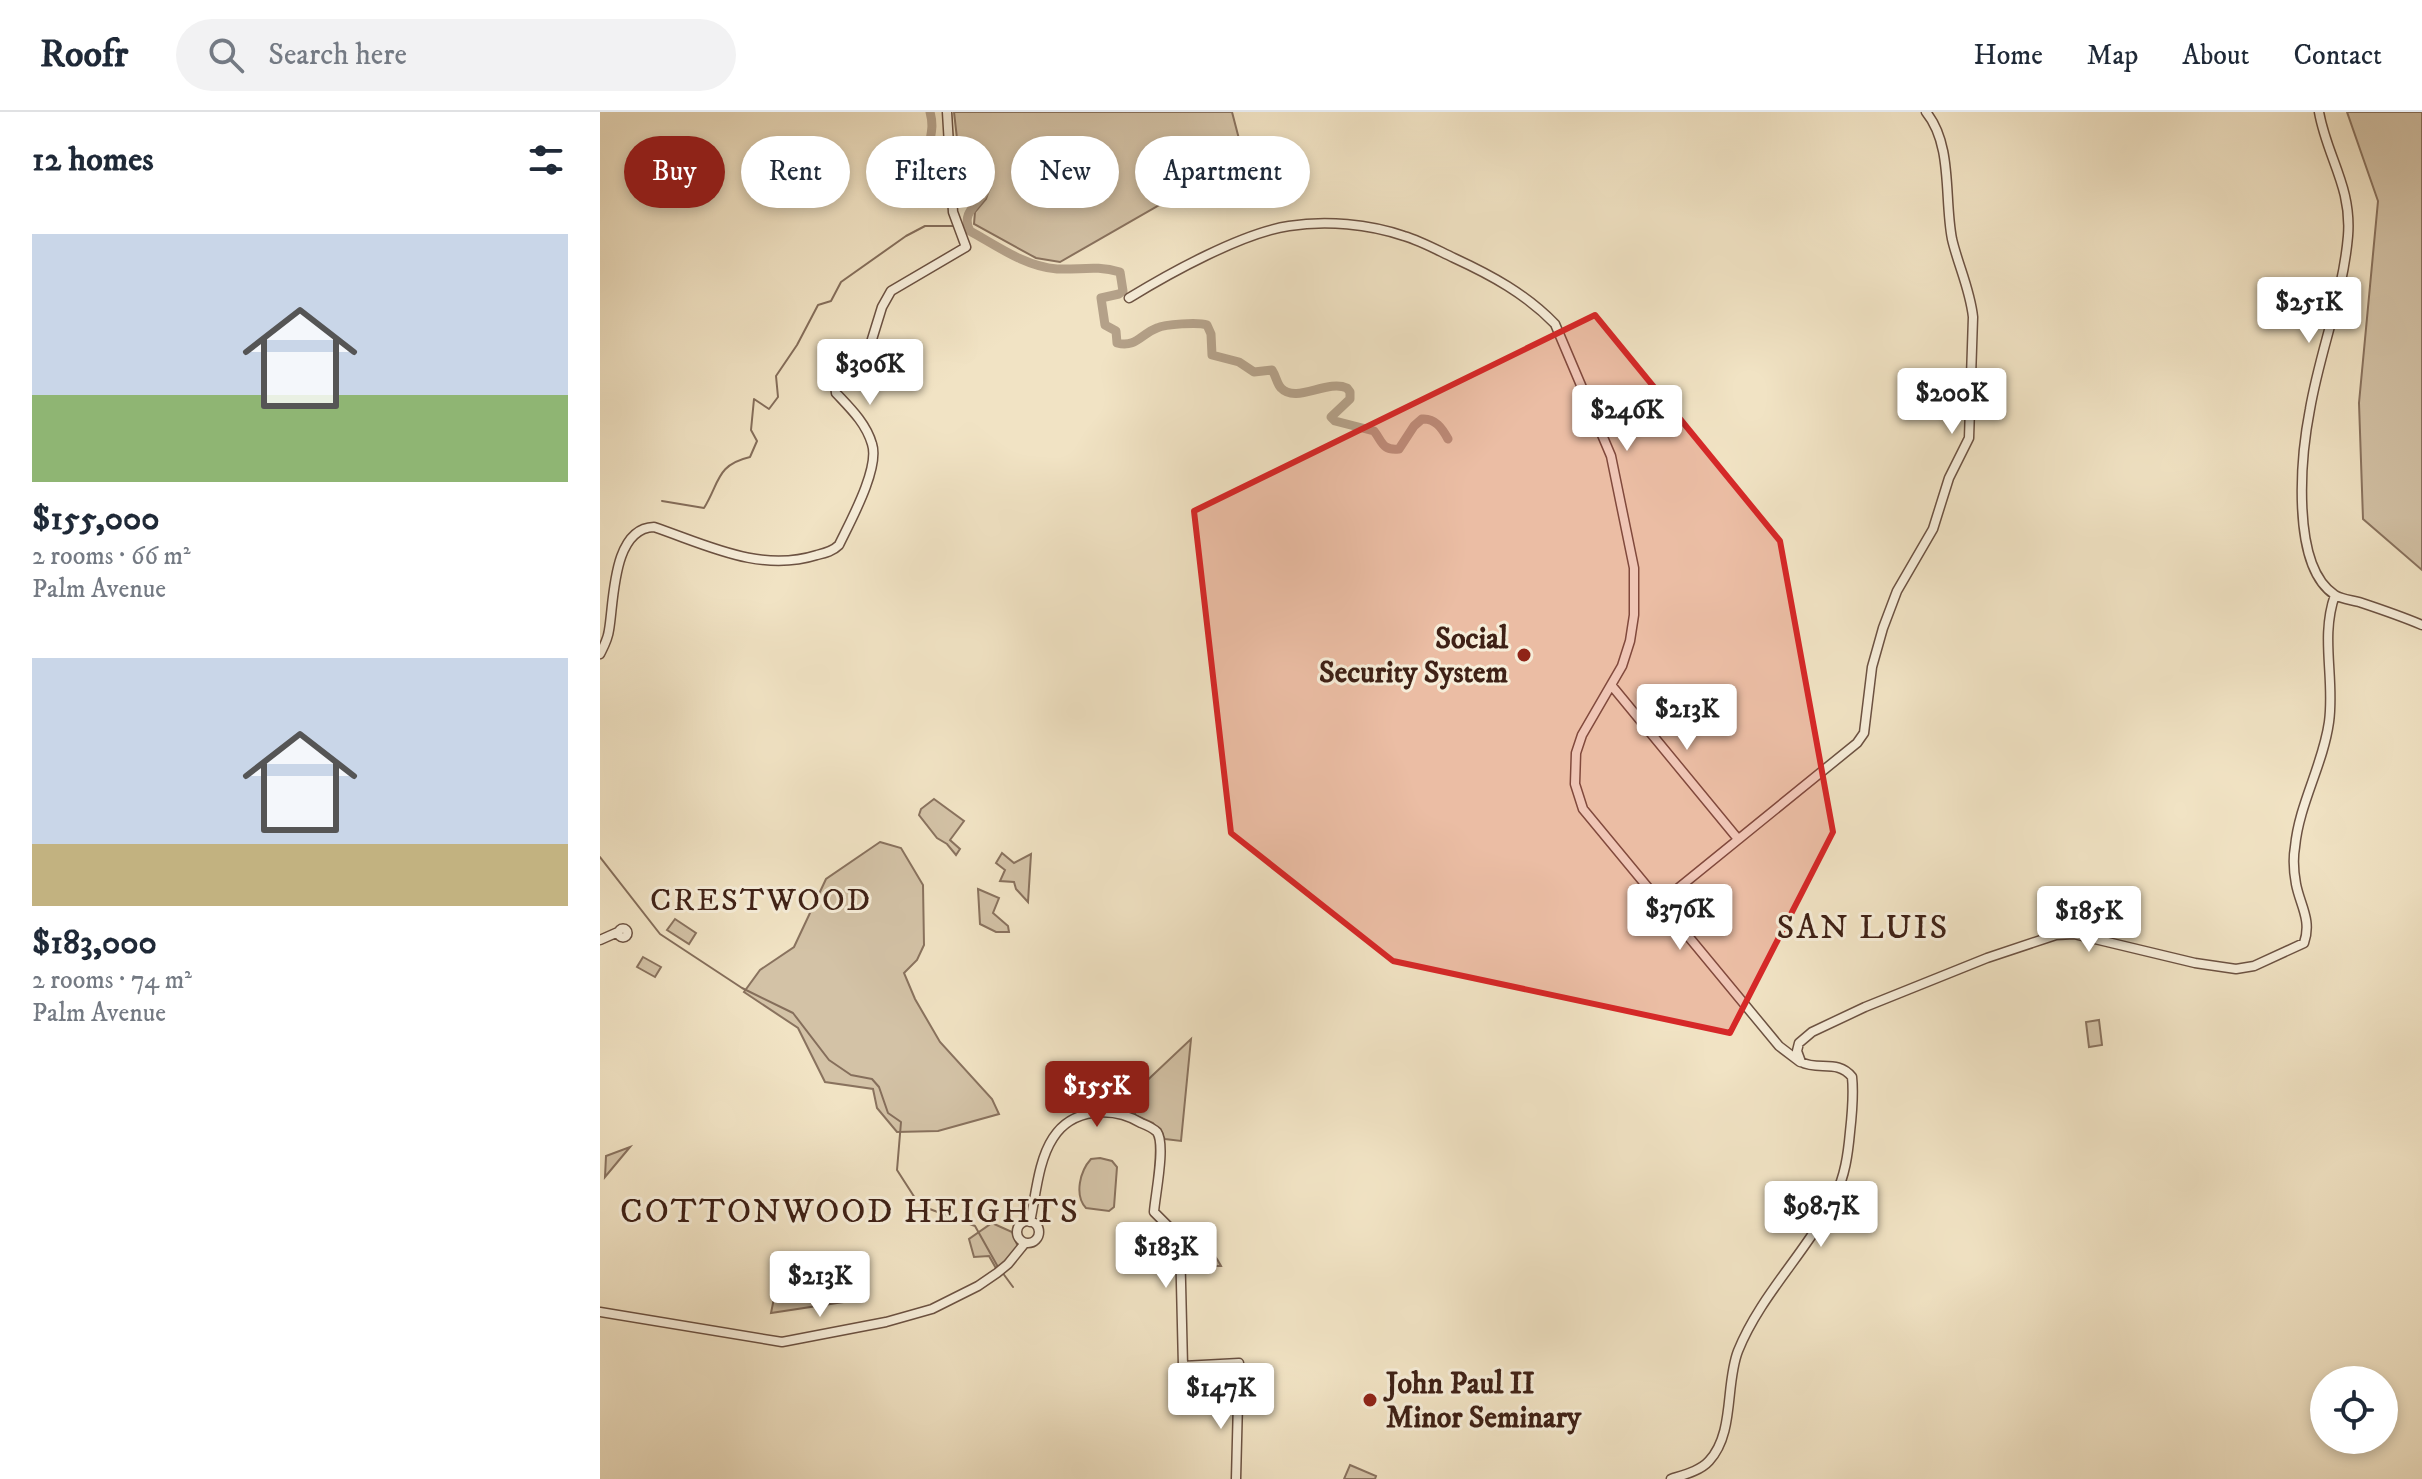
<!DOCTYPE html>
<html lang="en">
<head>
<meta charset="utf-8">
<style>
  :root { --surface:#fff; --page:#f2f2f3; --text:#1f2937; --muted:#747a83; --line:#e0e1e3; --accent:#8f2418 }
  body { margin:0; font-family:"IM FELL DW Pica",serif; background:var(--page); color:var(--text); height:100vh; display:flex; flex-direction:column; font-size:30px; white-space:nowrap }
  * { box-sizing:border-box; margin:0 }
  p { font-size:26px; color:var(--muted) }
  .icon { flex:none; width:44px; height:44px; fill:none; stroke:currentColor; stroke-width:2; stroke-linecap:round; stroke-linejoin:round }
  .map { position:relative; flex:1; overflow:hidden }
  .details { display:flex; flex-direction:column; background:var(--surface); width:600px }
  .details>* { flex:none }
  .banner { position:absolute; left:24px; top:24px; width:760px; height:72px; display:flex; gap:16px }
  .controls { position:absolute; left:1710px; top:1254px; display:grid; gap:16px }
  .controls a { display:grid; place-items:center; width:88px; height:88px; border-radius:50%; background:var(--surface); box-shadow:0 4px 12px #0003; font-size:40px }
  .price { position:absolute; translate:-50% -68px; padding:0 18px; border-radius:8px; background:#fff; color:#222; font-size:26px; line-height:52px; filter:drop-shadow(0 2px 4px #0008) }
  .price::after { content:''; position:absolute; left:50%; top:48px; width:24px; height:18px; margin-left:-12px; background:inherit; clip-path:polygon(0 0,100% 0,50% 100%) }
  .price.on { background:var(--accent); color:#fff }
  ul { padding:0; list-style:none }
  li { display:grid; align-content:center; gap:16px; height:424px; padding:0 32px }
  li span { display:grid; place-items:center; height:248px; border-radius:0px; color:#555 }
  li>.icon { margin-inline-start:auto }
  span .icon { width:144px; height:144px; fill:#fffc; stroke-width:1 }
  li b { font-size:34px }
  h2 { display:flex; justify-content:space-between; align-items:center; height:96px; padding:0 32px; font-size:34px }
  .pill { padding:0 28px; border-radius:36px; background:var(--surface); box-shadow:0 4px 12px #0003; font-size:28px; line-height:72px }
  .pill.on { background:var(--accent); color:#fff }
  header { display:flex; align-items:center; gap:48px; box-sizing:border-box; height:112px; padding:0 40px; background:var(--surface); border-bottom:2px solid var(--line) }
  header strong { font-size:38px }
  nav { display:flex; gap:44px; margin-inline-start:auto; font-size:28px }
  .search { width:560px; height:72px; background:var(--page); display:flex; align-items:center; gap:20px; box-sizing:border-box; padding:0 28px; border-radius:44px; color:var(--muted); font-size:30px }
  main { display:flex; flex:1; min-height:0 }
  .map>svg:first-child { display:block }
  .green { fill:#d3c2a6; stroke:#89725e; stroke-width:2 }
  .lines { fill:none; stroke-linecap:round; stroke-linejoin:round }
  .stream { stroke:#856e5b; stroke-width:2 }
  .river { stroke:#b4a189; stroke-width:9 }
  .minor-casing { stroke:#6c5242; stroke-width:11 }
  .minor { stroke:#f6edd9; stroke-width:8 }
  .marked { fill:#d62828; fill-opacity:0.2; stroke:#d62828; stroke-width:6; stroke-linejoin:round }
  .poi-dot { fill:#8f2418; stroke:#f6edd9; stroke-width:3 }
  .labels { text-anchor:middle; stroke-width:6; stroke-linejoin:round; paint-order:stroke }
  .poi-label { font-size:30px; font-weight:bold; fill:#3f2116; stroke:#f6edd9; text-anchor:end }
  .neighbourhood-label { font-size:32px; letter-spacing:2px; fill:#3f2116; stroke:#f6edd9 }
  .quarter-label { font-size:34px; letter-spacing:2px; fill:#3f2116; stroke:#f6edd9 }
</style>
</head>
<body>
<header>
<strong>Roofr</strong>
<div class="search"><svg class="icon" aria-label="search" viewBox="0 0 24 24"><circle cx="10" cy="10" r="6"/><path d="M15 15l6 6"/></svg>Search here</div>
<nav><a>Home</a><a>Map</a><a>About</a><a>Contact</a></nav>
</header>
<main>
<section class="details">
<h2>12 homes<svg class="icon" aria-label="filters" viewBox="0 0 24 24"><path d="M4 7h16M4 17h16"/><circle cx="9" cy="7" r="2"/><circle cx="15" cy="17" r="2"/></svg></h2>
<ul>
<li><span style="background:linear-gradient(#c9d6e8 65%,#8fb573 0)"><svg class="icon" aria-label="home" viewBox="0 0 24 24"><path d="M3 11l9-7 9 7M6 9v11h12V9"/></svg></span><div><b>$155,000</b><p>2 rooms · 66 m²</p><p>Palm Avenue</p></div></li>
<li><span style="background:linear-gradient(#c9d6e8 75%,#c2b280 0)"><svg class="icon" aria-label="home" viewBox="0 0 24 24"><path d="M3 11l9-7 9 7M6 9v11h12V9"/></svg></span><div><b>$183,000</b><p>2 rooms · 74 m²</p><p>Palm Avenue</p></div></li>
</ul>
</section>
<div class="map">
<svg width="1822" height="1367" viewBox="0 0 1822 1367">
  <rect width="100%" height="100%" fill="#f1e3c4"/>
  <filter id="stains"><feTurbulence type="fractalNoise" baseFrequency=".0025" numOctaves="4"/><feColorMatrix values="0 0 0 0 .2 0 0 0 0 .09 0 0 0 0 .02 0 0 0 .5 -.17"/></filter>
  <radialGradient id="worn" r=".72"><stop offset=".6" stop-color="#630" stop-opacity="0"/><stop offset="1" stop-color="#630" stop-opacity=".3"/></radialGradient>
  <path class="green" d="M 354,0 L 632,0 L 645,50 L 570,87 L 460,150 L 436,146 L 374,112 L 375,100 L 386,87 L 393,67 L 360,53 Z
    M 1747,0 L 1822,0 L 1822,458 L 1763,407 L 1759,291 L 1778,89 Z
    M 334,687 L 364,709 L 350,728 L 360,737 L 356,743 L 347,732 L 337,726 L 319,703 L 321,697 Z
    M 280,730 L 301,736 L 323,773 L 324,833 L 317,848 L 304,861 L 315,887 L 340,930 L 392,987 L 399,1002 L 338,1019 L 297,1020 L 277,996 L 273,977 L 225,970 L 198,916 L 144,880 L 160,858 L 194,835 L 226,767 Z
    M 402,741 L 414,751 L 431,742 L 428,790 L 416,777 L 414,770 L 400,769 L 405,758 L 396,751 Z
    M 378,777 L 399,786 L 393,801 L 408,814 L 409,820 L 396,820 L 380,812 Z
    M 75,807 L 96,821 L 89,832 L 67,818 Z
    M 43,845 L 61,855 L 55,865 L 37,855 Z
    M 1499,908 L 1502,933 L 1489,935 L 1486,910 Z
    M 591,927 L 581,1029 L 565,1027 L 553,1011 L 535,1003 L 537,978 Z
    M 30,1035 L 5,1065 L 6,1044 Z
    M 500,1046 L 512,1049 L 517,1055 L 514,1095 L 509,1099 L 486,1096 C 474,1083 480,1059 491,1047 Z
    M 392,1111 L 412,1120 L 418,1135 L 397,1158 L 389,1144 L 374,1145 L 369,1127 Z
    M 583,1127 C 602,1128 613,1138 621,1154 L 584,1154 Z
    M 183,1142 L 250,1156 L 243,1190 L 171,1201 Z
    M 750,1353 L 776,1364 L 775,1367 L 744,1367 Z"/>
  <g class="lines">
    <path class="stream" d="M 360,114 L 367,113
      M 62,389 L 104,396 C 120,370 116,353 150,345 L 157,329 L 151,318 L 154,287 L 169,297 L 178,285 L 176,264 L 197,233 L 218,193 L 231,189 L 241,170 L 306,124 L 325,114 L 354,114
      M 0,745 L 60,822 L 142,876 L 193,901 L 229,948 L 251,963 L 272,967 L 279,975 L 288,1001 L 301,1010 L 297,1058 L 315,1086 L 327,1096 L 375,1114 L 398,1155
      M 402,1160 L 413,1175"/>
    <path class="river" d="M 330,0 C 338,29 317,33 340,68 L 385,70 L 388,73 C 383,90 359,99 370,119 C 397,134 426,155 457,157 C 481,158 496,153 520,160 L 523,179 L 519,182 L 501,186 L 505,213 L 516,219 L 517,231 C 536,236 541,222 557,216 C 565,212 599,210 607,213 L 611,222 L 612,243 L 639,250 L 654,260 L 672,258 C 676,264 677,272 681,276 C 696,292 727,267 747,276 L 750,280 L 750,287 L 731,305 L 735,309 L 774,319 C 782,329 782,339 799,337 L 814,314 L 822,307 C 835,306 842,316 848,327"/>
    <defs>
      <path id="minor" d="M 1719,0 C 1727,45 1752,75 1748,124 C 1743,183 1720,239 1710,297 C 1701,343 1690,454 1735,483 C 1741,487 1752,488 1759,490 C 1780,497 1801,504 1822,513
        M 529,186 C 570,161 642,121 689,114 C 726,108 769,112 804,124 C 821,129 837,138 854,146 C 891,163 926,182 955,212 L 1011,344 L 1034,456 L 1034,503 L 1030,529 L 1022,554 L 982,623 L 976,641 L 975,672 L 983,697 L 1179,934 L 1200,950
        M 0,542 C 4,534 8,527 9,518 C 14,491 12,416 54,415 C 107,433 160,461 217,443 C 226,441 233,439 239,433 C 250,410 280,356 272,332 C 266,311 250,296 236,281 L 234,264 L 269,237 L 282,195 L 291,179 L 366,135 L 353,100 L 347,0
        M 1012,574 L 1138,727
        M 1060,791 L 1257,631 L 1264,621 L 1272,555 L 1283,516 L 1297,479 L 1333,417 L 1349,366 L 1369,326 L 1373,205 C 1370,177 1358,153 1352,127 C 1344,86 1353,33 1326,0
        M18.5 821a4.5 4.5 0 1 1 9 0a4.5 4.5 0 1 1-9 0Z
        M 0,828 L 18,820
        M417 1120a11 11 0 1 1 22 0a11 11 0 1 1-22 0Z
        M 430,1110 C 436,1083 438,1049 453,1026 C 472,996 513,994 541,1011 C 546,1013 553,1016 557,1020 C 566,1033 555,1084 554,1100 L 576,1122 L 580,1130 L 583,1254 L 639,1251 L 636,1367
        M 0,1200 L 182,1230 L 286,1210 L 332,1197 L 378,1174 L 397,1161 L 408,1152 L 425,1131
        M 1071,1367 C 1083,1363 1100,1359 1109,1349 C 1135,1321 1125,1272 1138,1239 C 1161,1182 1208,1139 1235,1084 C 1245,1064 1248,1042 1250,1020 C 1252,1002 1254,983 1252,965 C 1238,947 1218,959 1201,950 L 1197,939 L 1199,931 L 1212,920 L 1265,895 L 1387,846 L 1456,823 L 1474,822 L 1595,851 L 1636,857 L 1654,854 L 1704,831 C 1712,808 1700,793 1696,772 C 1694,761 1693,746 1695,735 C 1699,692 1723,653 1729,610 C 1735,567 1720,525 1735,483"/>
    </defs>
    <use href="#minor" class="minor-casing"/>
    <use href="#minor" class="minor"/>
  </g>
  <path class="marked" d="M 995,203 L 1180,429 L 1233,720 L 1130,921 L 793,849 L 631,721 L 594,399 Z"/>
  <g class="poi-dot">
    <circle cx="924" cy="543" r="8"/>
    <circle cx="770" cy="1288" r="8"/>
  </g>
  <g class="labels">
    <g class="poi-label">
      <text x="908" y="536">Social<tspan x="908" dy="34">Security System</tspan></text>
      <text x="786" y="1281" text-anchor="start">John Paul II<tspan x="786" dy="34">Minor Seminary</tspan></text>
    </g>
    <g class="neighbourhood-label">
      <text x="161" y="798">CRESTWOOD</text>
    </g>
    <g class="quarter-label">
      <text x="1263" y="826">SAN LUIS</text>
      <text x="250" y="1110">COTTONWOOD HEIGHTS</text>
    </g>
  </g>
  <rect width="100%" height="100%" filter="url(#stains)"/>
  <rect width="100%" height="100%" fill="url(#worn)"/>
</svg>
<div class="controls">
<a><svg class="icon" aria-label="locate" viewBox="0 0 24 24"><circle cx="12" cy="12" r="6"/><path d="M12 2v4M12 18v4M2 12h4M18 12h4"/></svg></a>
</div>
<b class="price" style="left:1709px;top:233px">$251K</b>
<b class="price" style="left:270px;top:295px">$306K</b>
<b class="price" style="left:1352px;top:324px">$200K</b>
<b class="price" style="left:1027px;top:341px">$246K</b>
<b class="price" style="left:1087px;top:640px">$213K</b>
<b class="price" style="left:1080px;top:840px">$376K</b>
<b class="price" style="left:1489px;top:842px">$185K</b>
<b class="price on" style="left:497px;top:1017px">$155K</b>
<b class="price" style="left:1221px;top:1137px">$98.7K</b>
<b class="price" style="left:566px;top:1178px">$183K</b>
<b class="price" style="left:220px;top:1207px">$213K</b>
<b class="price" style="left:621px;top:1319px">$147K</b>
<div class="banner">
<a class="pill on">Buy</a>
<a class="pill">Rent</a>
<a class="pill">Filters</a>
<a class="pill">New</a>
<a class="pill">Apartment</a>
</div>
</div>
</main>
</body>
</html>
